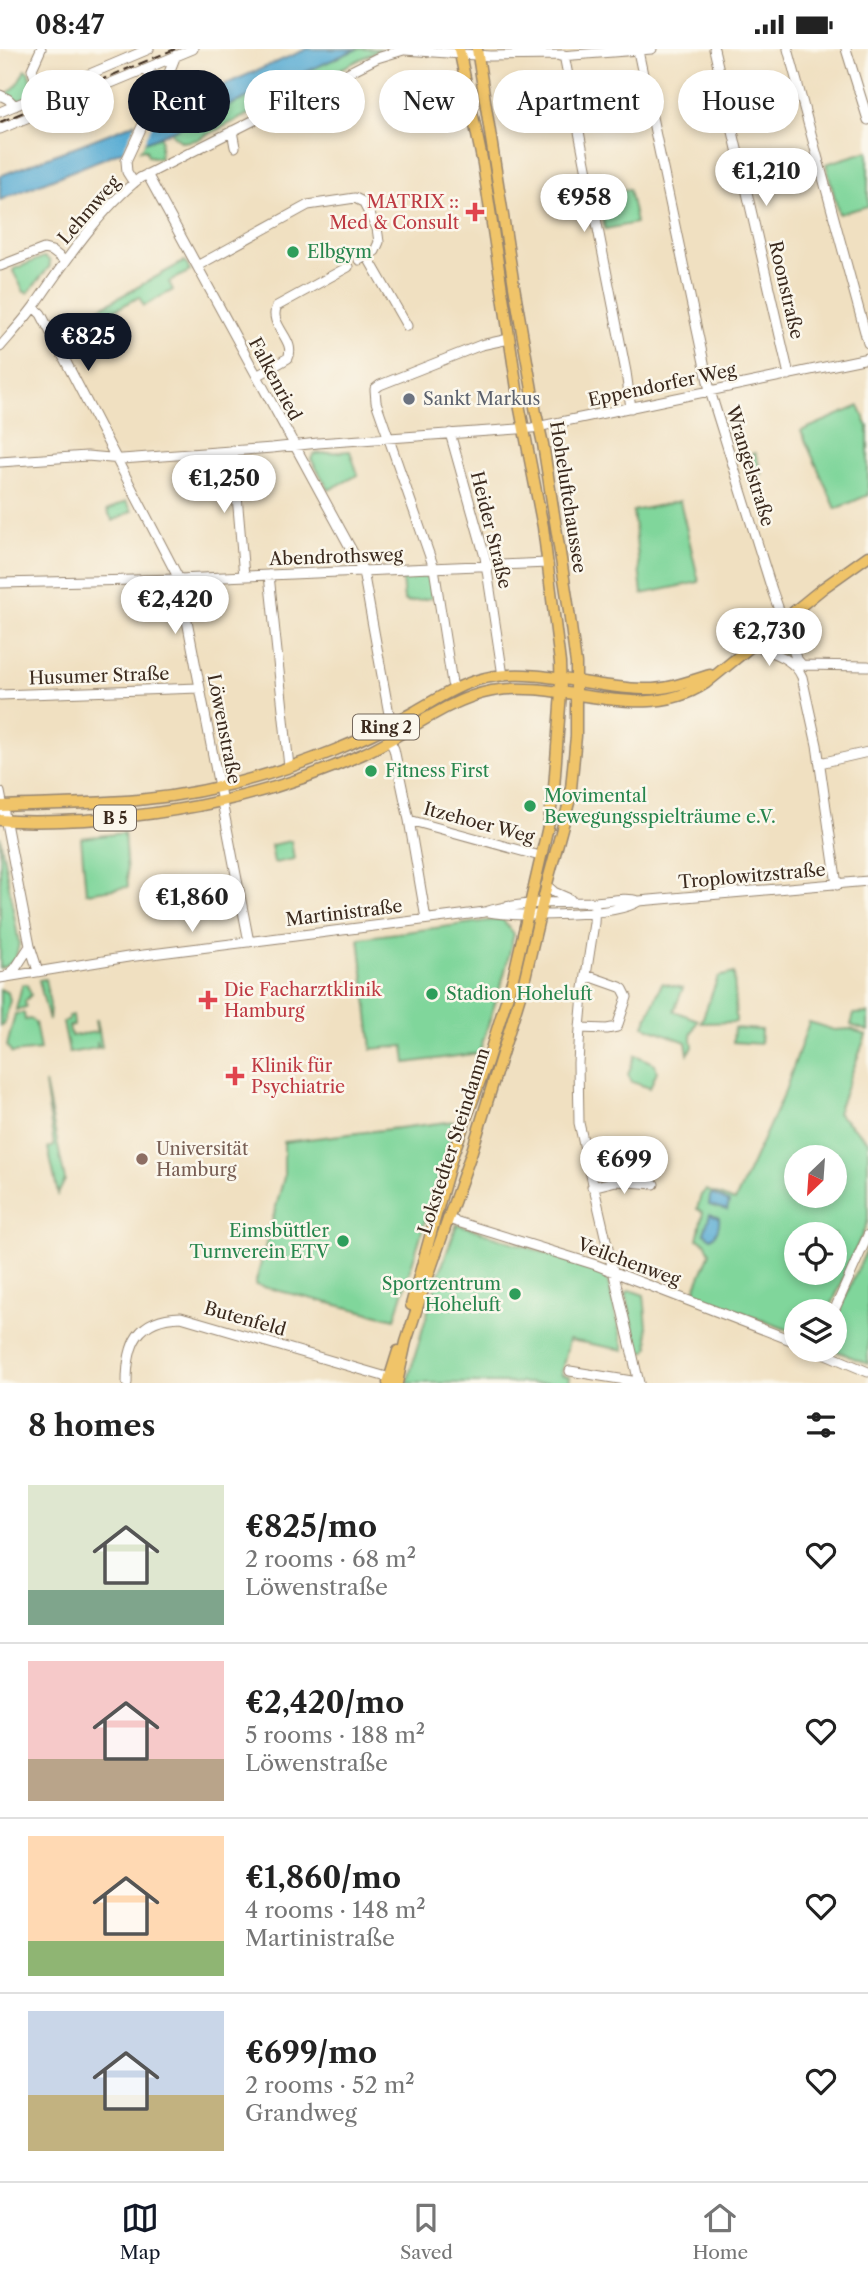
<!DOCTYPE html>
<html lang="en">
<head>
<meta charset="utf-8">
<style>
  :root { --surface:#fff; --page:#f2f2f2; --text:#222; --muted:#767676; --line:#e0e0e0; --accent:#111827 }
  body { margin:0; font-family:"Libre Caslon Text",serif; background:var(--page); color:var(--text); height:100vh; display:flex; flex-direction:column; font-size:26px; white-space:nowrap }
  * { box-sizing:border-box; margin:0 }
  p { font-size:23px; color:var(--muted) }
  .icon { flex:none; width:38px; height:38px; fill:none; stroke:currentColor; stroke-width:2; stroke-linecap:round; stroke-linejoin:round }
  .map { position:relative; height:1334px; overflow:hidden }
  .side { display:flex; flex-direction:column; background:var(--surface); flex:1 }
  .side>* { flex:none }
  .guide { position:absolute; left:21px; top:21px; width:826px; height:63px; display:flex; gap:14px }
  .needle { width:46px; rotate:205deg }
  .tools { position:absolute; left:784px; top:1096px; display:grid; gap:14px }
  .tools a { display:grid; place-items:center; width:63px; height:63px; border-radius:50%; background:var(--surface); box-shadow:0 4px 10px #0003; font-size:35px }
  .price { position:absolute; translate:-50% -60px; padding:0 16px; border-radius:24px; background:#fff; color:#222; font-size:23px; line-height:46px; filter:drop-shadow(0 2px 4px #0008) }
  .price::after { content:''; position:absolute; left:50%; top:42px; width:21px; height:16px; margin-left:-10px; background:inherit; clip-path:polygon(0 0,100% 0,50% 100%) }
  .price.current { background:var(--accent); color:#fff }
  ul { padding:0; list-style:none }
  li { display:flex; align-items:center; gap:21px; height:175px; padding:0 28px }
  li+li { border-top:2px solid var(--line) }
  li span { display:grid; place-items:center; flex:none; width:196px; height:140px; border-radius:0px; color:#555 }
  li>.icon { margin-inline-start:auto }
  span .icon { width:84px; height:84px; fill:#fffc; stroke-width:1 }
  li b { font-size:30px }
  h2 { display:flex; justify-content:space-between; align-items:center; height:84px; padding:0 28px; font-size:30px }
  .pill { padding:0 24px; border-radius:32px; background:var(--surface); box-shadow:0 4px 10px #0003; font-size:24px; line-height:63px }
  .pill.current { background:var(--accent); color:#fff }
  .status { display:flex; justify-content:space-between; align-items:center; height:49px; padding:0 35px; background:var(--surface); direction:ltr }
  .status svg { height:19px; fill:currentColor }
  .menu { display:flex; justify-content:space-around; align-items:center; height:98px; border-top:2px solid var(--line); background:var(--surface); font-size:19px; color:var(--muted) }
  .menu a { display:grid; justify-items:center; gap:4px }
  .menu .current { color:var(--accent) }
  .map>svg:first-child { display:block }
  .green { fill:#80d69b; stroke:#5e805c; stroke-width:2; fill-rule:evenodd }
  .water { fill:#57abd3; stroke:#496a78; stroke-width:2 }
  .pier { fill:#f0e0c1 }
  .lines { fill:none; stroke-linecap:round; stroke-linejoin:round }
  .minor-casing { stroke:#968570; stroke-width:11 }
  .major-casing { stroke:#968570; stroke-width:13 }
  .minor { stroke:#fff; stroke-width:9 }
  .major { stroke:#f0c469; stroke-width:10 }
  .rail { stroke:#3b2a1e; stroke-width:2; stroke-dasharray:10 5; stroke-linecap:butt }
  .health-dot { fill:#e0444e; stroke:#fbf7ec; stroke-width:2.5 }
  .leisure-dot { fill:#2e9e5b; stroke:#fbf7ec; stroke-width:2.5 }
  .worship-dot { fill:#6b7280; stroke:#fbf7ec; stroke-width:2.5 }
  .education-dot { fill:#8d6e63; stroke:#fbf7ec; stroke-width:2.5 }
  .labels { text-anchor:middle; stroke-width:5; stroke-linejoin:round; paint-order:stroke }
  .shield { fill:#fbf7ec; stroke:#75685c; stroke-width:2 }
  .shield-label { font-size:16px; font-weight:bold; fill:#3b2a1e }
  .health-label { font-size:18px; fill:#be3a42; stroke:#fbf7ec; text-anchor:start }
  .street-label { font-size:18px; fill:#3b2a1e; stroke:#fbf7ec }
  .leisure-label { font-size:18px; fill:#27864d; stroke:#fbf7ec; text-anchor:start }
  .worship-label { font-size:18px; fill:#5b616d; stroke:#fbf7ec; text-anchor:start }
  .education-label { font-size:18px; fill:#785e54; stroke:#fbf7ec; text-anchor:start }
</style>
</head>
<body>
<div class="status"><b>08:47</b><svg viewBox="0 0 49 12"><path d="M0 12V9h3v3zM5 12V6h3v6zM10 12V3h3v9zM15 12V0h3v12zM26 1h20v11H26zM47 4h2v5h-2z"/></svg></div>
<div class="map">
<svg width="868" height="1334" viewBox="0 0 868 1334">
  <rect width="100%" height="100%" fill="#fbf7ec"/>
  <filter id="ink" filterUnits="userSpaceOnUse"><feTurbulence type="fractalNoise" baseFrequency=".0143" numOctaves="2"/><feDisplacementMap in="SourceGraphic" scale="14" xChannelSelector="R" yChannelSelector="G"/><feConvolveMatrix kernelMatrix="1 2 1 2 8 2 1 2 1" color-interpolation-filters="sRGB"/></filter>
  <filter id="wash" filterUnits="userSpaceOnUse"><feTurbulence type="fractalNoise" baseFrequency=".00686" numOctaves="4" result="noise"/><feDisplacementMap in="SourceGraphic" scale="28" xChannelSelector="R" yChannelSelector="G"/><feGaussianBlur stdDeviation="1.57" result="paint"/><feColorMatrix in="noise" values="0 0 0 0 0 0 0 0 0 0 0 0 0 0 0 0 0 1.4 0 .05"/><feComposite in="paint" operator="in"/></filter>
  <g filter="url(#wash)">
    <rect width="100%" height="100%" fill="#f0e0c1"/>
    <path class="green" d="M 357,0 L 381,0 L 196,91 L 182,93 L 172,85 L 172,82 Z
      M 25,21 L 28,22 L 34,42 L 33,45 L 18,52 L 6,46 L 17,36 Z
      M 161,87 L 160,109 L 148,107 L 146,100 L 140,101 L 144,93 Z
      M 868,102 L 868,157 L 839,165 L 826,115 Z
      M 629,140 L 636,174 L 605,180 L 598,146 Z
      M 44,208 L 49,211 L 50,217 L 28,244 L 24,243 L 13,222 L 14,220 Z
      M 185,212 L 190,222 L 169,233 L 173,241 L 144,257 L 139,248 L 102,268 L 98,260 Z
      M 859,357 L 868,378 L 868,446 L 836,460 L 801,382 Z
      M 350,402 L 358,426 L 329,441 L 311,410 L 314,405 Z
      M 755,404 L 762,425 L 749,430 L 742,408 Z
      M 126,452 L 132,462 L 113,472 L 107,462 Z
      M 680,452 L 699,533 L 642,545 L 633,462 Z
      M 426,527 L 430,530 L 432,549 L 408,553 L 404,551 L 402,529 Z
      M 781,581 L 790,605 L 787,607 L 764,596 Z
      M 124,784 L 128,838 L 86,844 L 81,789 Z
      M 0,787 L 19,894 C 17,907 14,916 0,919 Z
      M 291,792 L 294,810 L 274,814 L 271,796 Z
      M 211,831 L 215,848 L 202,851 L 198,833 Z
      M 502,870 L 514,885 L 504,926 L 479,1004 L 406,1014 L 404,997 L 372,1000 L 359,889 Z
      M 734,924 L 736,973 L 701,974 L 718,928 Z
      M 45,930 L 50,956 L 49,972 L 39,931 Z
      M 662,934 L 683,939 L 674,962 L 698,971 L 691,985 L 693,998 L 688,1005 L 686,993 L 644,977 Z
      M 27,935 L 31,946 L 25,952 L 26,958 L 16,961 L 22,936 Z
      M 0,940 L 8,944 L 10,951 L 4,976 L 0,977 Z
      M 24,964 L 25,971 L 30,970 L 35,973 L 40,1001 L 12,1004 L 7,997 L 15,965 Z
      M 868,964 L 868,982 L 851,976 L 854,965 Z
      M 73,966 L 74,976 L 69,977 L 71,987 L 97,983 L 95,971 L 97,971 L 102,998 L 99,999 L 97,993 L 97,999 L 69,1004 L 63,973 L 68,972 L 68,967 Z
      M 809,973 L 834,981 L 851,980 L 866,986 L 837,1064 L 868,1092 L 868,1172 L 829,1262 L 796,1262 L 796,1284 L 693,1245 L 710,1204 L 705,1193 L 697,1190 L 703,1163 L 697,1160 L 701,1146 L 706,1141 L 735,1152 L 785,1042 ZM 796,1108 L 835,1108 L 835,1146 L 796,1146 ZM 796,1185 L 835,1185 L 835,1223 L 796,1223 Z
      M 734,979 L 761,981 L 760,995 L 733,993 Z
      M 635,1006 L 655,1015 L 657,1022 L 650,1039 L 632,1033 L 628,1026 Z
      M 45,1034 L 65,1131 L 58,1145 L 48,1099 L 54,1097 Z
      M 456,1072 L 395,1270 L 255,1236 L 284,1128 L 284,1093 Z
      M 457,1175 L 603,1223 L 603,1226 L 607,1229 L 624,1301 L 569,1291 L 561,1325 L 570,1328 L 569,1334 L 407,1334 L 437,1231 Z
      M 868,1198 L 868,1315 L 832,1300 L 835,1300 L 835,1270 Z
      M 630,1241 L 644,1246 L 649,1298 L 647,1302 L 639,1305 L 626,1245 Z"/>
    <path class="water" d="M 307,0 L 357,0 L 172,82 L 0,151 L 0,127 L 133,75 Z
      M 712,1145 L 729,1153 L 727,1161 L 709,1156 L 710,1147 Z
      M 710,1165 L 719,1169 C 720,1175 717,1186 711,1189 L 704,1184 Z"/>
    <path class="pier" d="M 160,59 L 142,98 L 121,106 L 138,69 Z"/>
  </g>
  <g filter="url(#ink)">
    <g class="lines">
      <defs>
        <path id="minor" d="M 714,0 L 789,326
          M 788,0 L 868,294
          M 846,0 L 868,71
          M 405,1 L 490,7 L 563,6
          M 638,2 L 710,342 L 772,541 L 796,609 L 802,616
          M 564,6 L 626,323 L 631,359
          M 560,7 L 652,0
          M 144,21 L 155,27 L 158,37
          M 0,46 L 8,50 L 15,57
          M 41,46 L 32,20 L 41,0
          M 0,63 L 149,0
          M 0,80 L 193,0
          M 232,82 L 235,98
          M 147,125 L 363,522 L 391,676
          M 134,134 L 127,123 L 126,112 L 157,45 L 163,39 L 176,6
          M 367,207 L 407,277
          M 0,217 L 44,200 L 52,202 L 65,212
          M 197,217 L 308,156 L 355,149 L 363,153 L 373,172 L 377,179 L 379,193 L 375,202 L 359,211
          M 34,258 L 41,265 L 179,530 L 249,893
          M 0,298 C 12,284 25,270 35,256 C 64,214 100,160 140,129 L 377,9 L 407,0
          M 257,327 L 288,309 C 297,291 267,276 277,257 L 348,218
          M 450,384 L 485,508 L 503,627
          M 233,401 L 244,527
          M 0,413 L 87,407 L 122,410 L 272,399 L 318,394 L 532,379 L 868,309
          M 269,526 L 289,718
          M 0,534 L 179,530 L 548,514
          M 754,596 C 772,604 794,609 802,628 L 817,696 L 837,836
          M 802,616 L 868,617
          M 455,640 L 452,634 L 434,519 L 376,353 L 375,340 L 380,336 L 481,296 L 509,290
          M 0,646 L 199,639
          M 390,692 L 394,700 L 409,771 L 426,870
          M 820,714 L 868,703
          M 0,743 L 30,897 L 38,922
          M 409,771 L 540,807
          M 546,836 L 554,843 L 570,850
          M 595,853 L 594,874 L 583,946 L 580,979 L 578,1014 L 579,1074 L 639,1334
          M 489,863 C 520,868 615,868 639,852
          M 8,926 L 15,920 L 30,897
          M 0,929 L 128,908 L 485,863 C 521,852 558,854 595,853 C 610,852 625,848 639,852 L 868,832
          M 580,979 L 607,980 L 617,978 L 627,948 L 623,940 L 620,938 L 586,926
          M 592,1138 L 616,1132 L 654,1135
          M 448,1170 L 596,1216 L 796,1293
          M 834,1262 L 868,1186
          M 814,1300 L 868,1323
          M 570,1322 L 638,1333
          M 127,1334 C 127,1295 137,1269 181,1268 L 390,1329 L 392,1332"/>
        <path id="major" d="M 0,757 C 46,755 92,755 138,751 C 203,745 271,727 333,702 C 361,691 387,678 414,663 C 437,650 459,635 485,629 C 538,618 590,639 643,640 C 666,641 688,633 710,626
          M 0,771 C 28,774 57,772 85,771 C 182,765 275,745 363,705 C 405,686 447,650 492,642 C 561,629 642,677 706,634 L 823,539 L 868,507
          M 411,1256 L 453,1105 L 487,1013 L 513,929 L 549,773 L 554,739 L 561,643 L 560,614 L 543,478 L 520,360 L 483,115 L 459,0
          M 388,1334 L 398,1302
          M 397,1334 L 406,1293 L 420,1250 L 472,1102 L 523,937 L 548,831 L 570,750 L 576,687 L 576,615 L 568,555 L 543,395 L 536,364 L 514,237 L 477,0"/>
      </defs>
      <use href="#minor" class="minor-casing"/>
      <use href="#major" class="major-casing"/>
      <use href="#minor" class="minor"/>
      <use href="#major" class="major"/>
      <path class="rail" d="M 0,73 L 175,0"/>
    </g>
  </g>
  <g class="health-dot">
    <path d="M471.5 152.5h7v7h7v7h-7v7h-7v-7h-7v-7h7z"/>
    <path d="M204.5 940.5h7v7h7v7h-7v7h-7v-7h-7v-7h7z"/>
    <path d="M231.5 1016.5h7v7h7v7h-7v7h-7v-7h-7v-7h7z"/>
  </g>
  <g class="leisure-dot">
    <circle cx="293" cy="203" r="7"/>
    <circle cx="371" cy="722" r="7"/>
    <circle cx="530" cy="757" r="7"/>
    <circle cx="432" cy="945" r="7"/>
    <circle cx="343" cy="1192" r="7"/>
    <circle cx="515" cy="1245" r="7"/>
  </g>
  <circle class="worship-dot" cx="409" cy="350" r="7"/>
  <circle class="education-dot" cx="142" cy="1110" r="7"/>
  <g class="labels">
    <g class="shield">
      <rect x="353" y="665.5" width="66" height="25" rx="5"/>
      <rect x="94" y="756.5" width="42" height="25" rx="5"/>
    </g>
    <g class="shield-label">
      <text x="386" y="684">Ring 2</text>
      <text x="115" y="775">B 5</text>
    </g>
    <g class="health-label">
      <text x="459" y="159" text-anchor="end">MATRIX ::<tspan x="459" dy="21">Med &amp; Consult</tspan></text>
      <text x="224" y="947">Die Facharztklinik<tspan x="224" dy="21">Hamburg</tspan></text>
      <text x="251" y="1023">Klinik für<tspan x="251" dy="21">Psychiatrie</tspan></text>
    </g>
    <g class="street-label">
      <text transform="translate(89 161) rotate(-49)" y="6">Lehmweg</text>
      <text transform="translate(786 241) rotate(77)" y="6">Roonstraße</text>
      <text transform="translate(275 330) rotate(62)" y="6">Falkenried</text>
      <text transform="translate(662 336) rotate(-12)" y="6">Eppendorfer Weg</text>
      <text transform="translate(750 417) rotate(73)" y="6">Wrangelstraße</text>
      <text transform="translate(568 448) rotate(81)" y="6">Hoheluftchaussee</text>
      <text transform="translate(491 481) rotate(76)" y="6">Heider Straße</text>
      <text transform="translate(336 508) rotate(-2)" y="6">Abendrothsweg</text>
      <text transform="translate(99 627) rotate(-2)" y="6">Husumer Straße</text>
      <text transform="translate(224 680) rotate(79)" y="6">Löwenstraße</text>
      <text transform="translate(479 774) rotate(15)" y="6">Itzehoer Weg</text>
      <text transform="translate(752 827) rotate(-5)" y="6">Troplowitzstraße</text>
      <text transform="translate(344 864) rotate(-7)" y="6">Martinistraße</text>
      <text transform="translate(454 1092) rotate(-72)" y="6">Lokstedter Steindamm</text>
      <text transform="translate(629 1213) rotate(20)" y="6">Veilchenweg</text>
      <text transform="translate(245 1270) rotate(16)" y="6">Butenfeld</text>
    </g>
    <g class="leisure-label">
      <text x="307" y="209">Elbgym</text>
      <text x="385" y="728">Fitness First</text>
      <text x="544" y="753">Movimental<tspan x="544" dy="21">Bewegungsspielträume e.V.</tspan></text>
      <text x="446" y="951">Stadion Hoheluft</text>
      <text x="329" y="1188" text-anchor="end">Eimsbüttler<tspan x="329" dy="21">Turnverein ETV</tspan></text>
      <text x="501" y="1241" text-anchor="end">Sportzentrum<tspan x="501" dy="21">Hoheluft</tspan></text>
    </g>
    <g class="worship-label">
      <text x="423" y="356">Sankt Markus</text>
    </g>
    <g class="education-label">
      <text x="156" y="1106">Universität<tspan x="156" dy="21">Hamburg</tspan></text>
    </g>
  </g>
</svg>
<div class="tools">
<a><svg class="needle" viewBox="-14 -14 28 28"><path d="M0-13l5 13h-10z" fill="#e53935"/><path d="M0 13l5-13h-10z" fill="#767676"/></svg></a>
<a><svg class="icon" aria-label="locate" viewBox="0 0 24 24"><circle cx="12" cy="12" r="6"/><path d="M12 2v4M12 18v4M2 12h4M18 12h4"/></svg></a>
<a><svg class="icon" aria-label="layers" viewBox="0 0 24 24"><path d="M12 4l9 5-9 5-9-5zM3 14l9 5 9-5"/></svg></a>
</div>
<b class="price" style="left:766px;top:159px">€1,210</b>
<b class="price" style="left:584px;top:185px">€958</b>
<b class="price current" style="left:88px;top:324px">€825</b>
<b class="price" style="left:224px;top:466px">€1,250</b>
<b class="price" style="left:175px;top:587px">€2,420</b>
<b class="price" style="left:769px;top:619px">€2,730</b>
<b class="price" style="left:192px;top:885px">€1,860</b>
<b class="price" style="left:624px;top:1147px">€699</b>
<div class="guide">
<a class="pill">Buy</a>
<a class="pill current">Rent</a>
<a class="pill">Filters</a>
<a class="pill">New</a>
<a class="pill">Apartment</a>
<a class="pill">House</a>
</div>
</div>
<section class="side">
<h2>8 homes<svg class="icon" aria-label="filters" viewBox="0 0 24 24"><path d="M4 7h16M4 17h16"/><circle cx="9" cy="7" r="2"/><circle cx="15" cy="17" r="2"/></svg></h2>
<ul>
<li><span style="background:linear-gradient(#dfe7d0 75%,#7fa58c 0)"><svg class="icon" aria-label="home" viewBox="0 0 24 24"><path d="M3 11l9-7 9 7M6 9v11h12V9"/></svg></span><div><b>€825/mo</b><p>2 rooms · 68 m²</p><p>Löwenstraße</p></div><svg class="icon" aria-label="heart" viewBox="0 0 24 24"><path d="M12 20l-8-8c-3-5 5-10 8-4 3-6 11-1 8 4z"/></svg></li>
<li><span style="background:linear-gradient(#f6c9c9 70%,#b9a48a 0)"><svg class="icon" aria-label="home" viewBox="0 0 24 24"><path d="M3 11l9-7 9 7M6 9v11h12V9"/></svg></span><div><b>€2,420/mo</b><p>5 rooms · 188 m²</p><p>Löwenstraße</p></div><svg class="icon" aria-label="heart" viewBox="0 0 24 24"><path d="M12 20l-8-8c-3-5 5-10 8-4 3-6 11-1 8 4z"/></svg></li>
<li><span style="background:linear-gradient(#ffd9b3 75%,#8fb573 0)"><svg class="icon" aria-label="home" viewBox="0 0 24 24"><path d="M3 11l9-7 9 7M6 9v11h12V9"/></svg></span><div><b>€1,860/mo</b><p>4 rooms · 148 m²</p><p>Martinistraße</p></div><svg class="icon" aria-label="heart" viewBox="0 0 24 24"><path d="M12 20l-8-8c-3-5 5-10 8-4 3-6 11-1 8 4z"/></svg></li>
<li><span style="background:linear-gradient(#c9d6e8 60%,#c2b280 0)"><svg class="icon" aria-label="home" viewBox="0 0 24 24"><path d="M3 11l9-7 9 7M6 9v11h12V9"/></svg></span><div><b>€699/mo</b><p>2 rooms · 52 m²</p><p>Grandweg</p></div><svg class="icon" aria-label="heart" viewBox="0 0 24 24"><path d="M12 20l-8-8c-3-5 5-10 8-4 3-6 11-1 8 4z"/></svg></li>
</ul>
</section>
<nav class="menu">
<a class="current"><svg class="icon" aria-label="map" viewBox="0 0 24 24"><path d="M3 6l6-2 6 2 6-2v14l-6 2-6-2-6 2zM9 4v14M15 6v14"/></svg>Map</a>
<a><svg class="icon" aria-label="saved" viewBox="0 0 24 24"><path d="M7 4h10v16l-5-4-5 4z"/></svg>Saved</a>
<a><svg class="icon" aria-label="home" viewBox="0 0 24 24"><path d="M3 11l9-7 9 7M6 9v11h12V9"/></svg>Home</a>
</nav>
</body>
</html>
